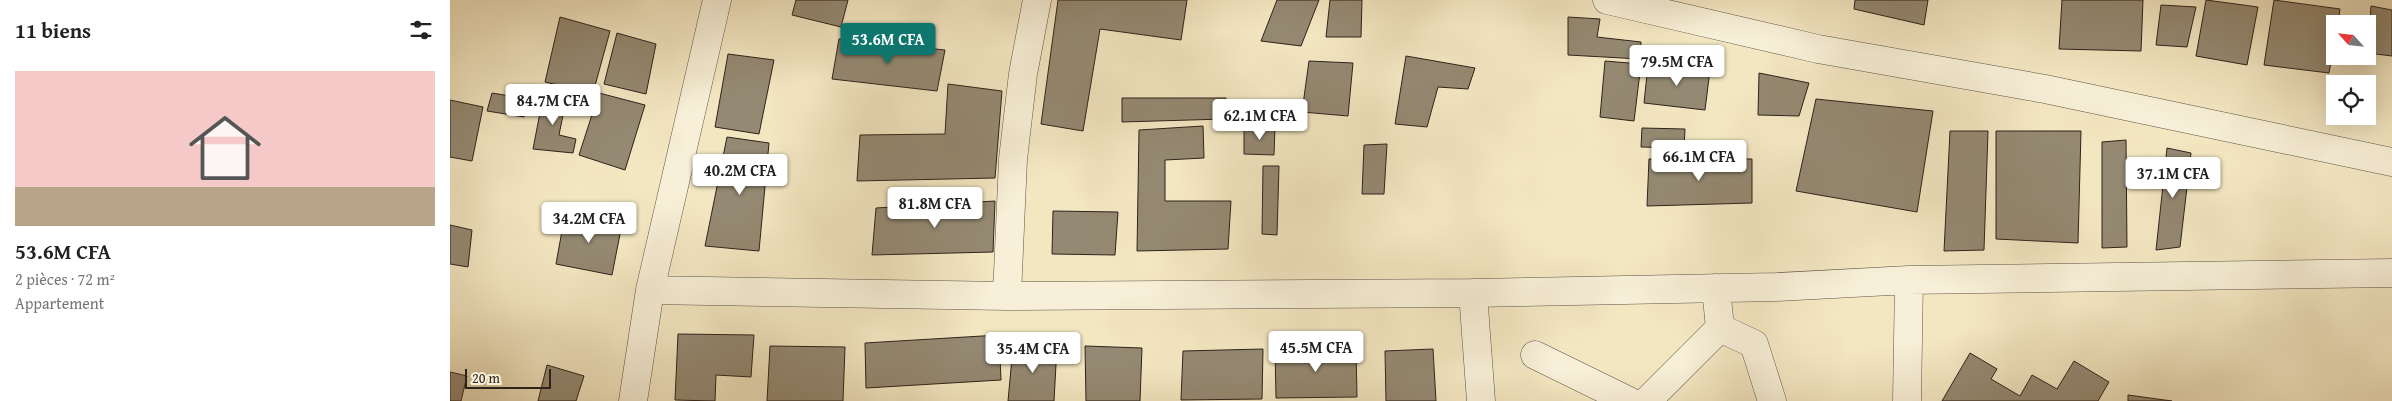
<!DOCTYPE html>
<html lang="fr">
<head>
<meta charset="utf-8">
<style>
  :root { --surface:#fff; --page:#f2f2f2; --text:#222; --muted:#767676; --line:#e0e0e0; --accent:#0f766e }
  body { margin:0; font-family:"Gentium Book Plus",serif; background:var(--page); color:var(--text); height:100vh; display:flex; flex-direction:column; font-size:19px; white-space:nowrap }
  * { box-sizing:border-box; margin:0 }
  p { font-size:16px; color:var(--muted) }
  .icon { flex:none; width:28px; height:28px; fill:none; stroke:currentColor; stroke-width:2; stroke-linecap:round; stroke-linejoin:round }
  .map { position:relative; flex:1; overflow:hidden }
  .drawer { display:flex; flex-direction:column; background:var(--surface); width:450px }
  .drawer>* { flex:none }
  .needle { width:32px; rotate:297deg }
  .tools { position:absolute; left:1876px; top:15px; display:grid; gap:10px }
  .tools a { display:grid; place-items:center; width:50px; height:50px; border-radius:0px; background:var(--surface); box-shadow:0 5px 20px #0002; font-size:25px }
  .scale { position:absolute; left:15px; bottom:12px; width:86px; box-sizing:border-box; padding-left:5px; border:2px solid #2d231b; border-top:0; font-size:14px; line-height:18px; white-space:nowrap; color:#2d231b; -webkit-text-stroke:4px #f7efd7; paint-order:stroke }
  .price { position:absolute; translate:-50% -42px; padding:0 11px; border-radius:5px; background:#fff; color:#222; font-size:16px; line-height:32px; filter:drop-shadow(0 1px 2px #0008) }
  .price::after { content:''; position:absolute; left:50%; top:30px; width:15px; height:11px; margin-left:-8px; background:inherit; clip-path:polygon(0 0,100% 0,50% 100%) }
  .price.current { background:var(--accent); color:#fff }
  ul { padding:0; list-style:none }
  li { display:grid; align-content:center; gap:10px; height:265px; padding:0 15px }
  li+li { border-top:1px solid var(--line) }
  li span { display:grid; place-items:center; height:155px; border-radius:0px; color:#555 }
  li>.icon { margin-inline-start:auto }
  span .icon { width:90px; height:90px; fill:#fffc; stroke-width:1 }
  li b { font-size:21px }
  h2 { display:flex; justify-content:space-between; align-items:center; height:60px; padding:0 15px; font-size:21px }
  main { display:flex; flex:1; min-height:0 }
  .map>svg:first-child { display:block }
  .building { fill:#948972; stroke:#2d231b }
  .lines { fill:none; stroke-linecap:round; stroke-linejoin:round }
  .minor-casing { stroke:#5e5445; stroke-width:29 }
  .minor { stroke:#f7efd7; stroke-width:28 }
</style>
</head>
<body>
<main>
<section class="drawer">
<h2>11 biens<svg class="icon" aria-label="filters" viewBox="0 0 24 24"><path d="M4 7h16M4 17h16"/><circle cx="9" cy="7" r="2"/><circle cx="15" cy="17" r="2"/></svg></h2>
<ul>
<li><span style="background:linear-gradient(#f6c9c9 75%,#b9a48a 0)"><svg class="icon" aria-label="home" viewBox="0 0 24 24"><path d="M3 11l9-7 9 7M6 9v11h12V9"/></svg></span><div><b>53.6M CFA</b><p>2 pièces · 72 m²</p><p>Appartement</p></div></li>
</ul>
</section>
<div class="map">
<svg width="1942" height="401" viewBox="0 0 1942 401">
  <rect width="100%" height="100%" fill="#f3e7c2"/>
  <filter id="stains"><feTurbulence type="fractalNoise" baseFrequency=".004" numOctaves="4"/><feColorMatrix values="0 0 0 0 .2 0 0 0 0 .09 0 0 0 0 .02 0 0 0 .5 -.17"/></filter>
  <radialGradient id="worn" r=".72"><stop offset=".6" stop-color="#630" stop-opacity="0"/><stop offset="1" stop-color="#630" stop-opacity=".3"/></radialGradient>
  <path class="building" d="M 346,0 L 398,0 L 391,27 L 342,15 Z
    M 608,0 L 737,0 L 731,40 L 650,29 L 633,131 L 591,124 Z
    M 827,0 L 869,0 L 851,46 L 811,41 Z
    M 880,0 L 912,0 L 911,37 L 876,37 Z
    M 1405,0 L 1478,0 L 1474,25 L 1404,9 Z
    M 1612,0 L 1693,0 L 1691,51 L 1609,49 Z
    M 1756,0 L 1808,7 L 1797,65 L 1746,56 Z
    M 1824,0 L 1890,9 L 1888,24 L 1885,24 L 1885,40 L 1879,73 L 1814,65 Z
    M 1711,5 L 1746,7 L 1737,47 L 1706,45 Z
    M 1921,6 L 1942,10 L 1942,56 L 1918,53 Z
    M 110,17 L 160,31 L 143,93 L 95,82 Z
    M 1118,17 L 1150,19 L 1147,37 L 1191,42 L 1190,59 L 1118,55 Z
    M 167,33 L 206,44 L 196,94 L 154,84 Z
    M 389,39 L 495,50 L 487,91 L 382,79 Z
    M 278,54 L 324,60 L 309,134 L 265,127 Z
    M 956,56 L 1025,68 L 1018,89 L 988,87 L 977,127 L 945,124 Z
    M 859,61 L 903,63 L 898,116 L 852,112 Z
    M 1155,61 L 1191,64 L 1184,121 L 1150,117 Z
    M 1198,65 L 1260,70 L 1255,110 L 1194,103 Z
    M 1309,73 L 1359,83 L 1349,116 L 1308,115 Z
    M 498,84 L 552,91 L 545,178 L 407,181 L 410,135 L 495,134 Z
    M 94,92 L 117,95 L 109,135 L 126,139 L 123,153 L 83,149 Z
    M 42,93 L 78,99 L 74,117 L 37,111 Z
    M 149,93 L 195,105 L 175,170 L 129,155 Z
    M 672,98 L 776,98 L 774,119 L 672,122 Z
    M 1366,99 L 1483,111 L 1467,212 L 1346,191 Z
    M 0,100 L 33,107 L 22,161 L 0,157 Z
    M 753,126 L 754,158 L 715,160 L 715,201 L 781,201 L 778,249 L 687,251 L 689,130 Z
    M 825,126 L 824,155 L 794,154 L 794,129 Z
    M 1192,128 L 1235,129 L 1234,148 L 1191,147 Z
    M 1500,131 L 1538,131 L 1534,250 L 1494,251 Z
    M 1546,131 L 1631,131 L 1628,243 L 1546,239 Z
    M 277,137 L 319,143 L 309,251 L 255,246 Z
    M 1676,140 L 1677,247 L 1652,248 L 1652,142 Z
    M 937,144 L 934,194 L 912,194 L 914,145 Z
    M 1717,148 L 1741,153 L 1730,247 L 1706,250 Z
    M 1199,159 L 1302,159 L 1302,203 L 1197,206 Z
    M 813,166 L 829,166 L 827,235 L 812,234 Z
    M 545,201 L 543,252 L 422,255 L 426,208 Z
    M 603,211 L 668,212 L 665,255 L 602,254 Z
    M 115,214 L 172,224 L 162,275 L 106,264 Z
    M 0,225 L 22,230 L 18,267 L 0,264 Z
    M 228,334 L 304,335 L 301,377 L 266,375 L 265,401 L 225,400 Z
    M 549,335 L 551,380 L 416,388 L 415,343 Z
    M 320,346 L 395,347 L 393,401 L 317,401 Z
    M 607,346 L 604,401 L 558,401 L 563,347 Z
    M 635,346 L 692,348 L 690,401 L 636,401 Z
    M 825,348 L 906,349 L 907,397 L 826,398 Z
    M 813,349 L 812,399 L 731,400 L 733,351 Z
    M 983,349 L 986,401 L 936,401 L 935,351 Z
    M 1520,353 L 1547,369 L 1541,379 L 1570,396 L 1582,375 L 1607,389 L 1624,361 L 1659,382 L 1648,401 L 1492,401 Z
    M 97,365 L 134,376 L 126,401 L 88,401 Z
    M 0,372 L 17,376 L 11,401 L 0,401 Z
    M 1678,395 L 1722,401 L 1678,401 Z"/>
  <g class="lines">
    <defs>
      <path id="minor" d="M 1157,0 L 1368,49 L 1595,89 L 1942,162
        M 1266,288 L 1270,328 L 1304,344 L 1322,401
        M 200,290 L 557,296 L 1023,293 L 1326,287 L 1459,280 L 1942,273
        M 1023,293 L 1031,401
        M 557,296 L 563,159 L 573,74 L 587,0
        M 1085,355 L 1179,401
        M 183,401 L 200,290 L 267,0
        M 1197,401 L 1270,328
        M 1457,401 L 1459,280"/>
    </defs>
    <use href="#minor" class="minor-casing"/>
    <use href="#minor" class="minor"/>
  </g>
  <rect width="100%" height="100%" filter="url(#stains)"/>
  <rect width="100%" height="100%" fill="url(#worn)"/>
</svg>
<div class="tools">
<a><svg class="needle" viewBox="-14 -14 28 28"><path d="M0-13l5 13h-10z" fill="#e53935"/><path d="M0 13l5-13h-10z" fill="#767676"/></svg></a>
<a><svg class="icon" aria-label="locate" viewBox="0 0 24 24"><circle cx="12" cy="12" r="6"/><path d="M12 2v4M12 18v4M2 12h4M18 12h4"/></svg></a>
</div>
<div class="scale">20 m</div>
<b class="price current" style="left:438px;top:65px">53.6M CFA</b>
<b class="price" style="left:1227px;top:87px">79.5M CFA</b>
<b class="price" style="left:103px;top:126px">84.7M CFA</b>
<b class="price" style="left:810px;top:141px">62.1M CFA</b>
<b class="price" style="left:1249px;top:182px">66.1M CFA</b>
<b class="price" style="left:290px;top:196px">40.2M CFA</b>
<b class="price" style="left:1723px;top:199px">37.1M CFA</b>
<b class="price" style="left:485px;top:229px">81.8M CFA</b>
<b class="price" style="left:139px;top:244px">34.2M CFA</b>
<b class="price" style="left:866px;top:373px">45.5M CFA</b>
<b class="price" style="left:583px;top:374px">35.4M CFA</b>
</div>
</main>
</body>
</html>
